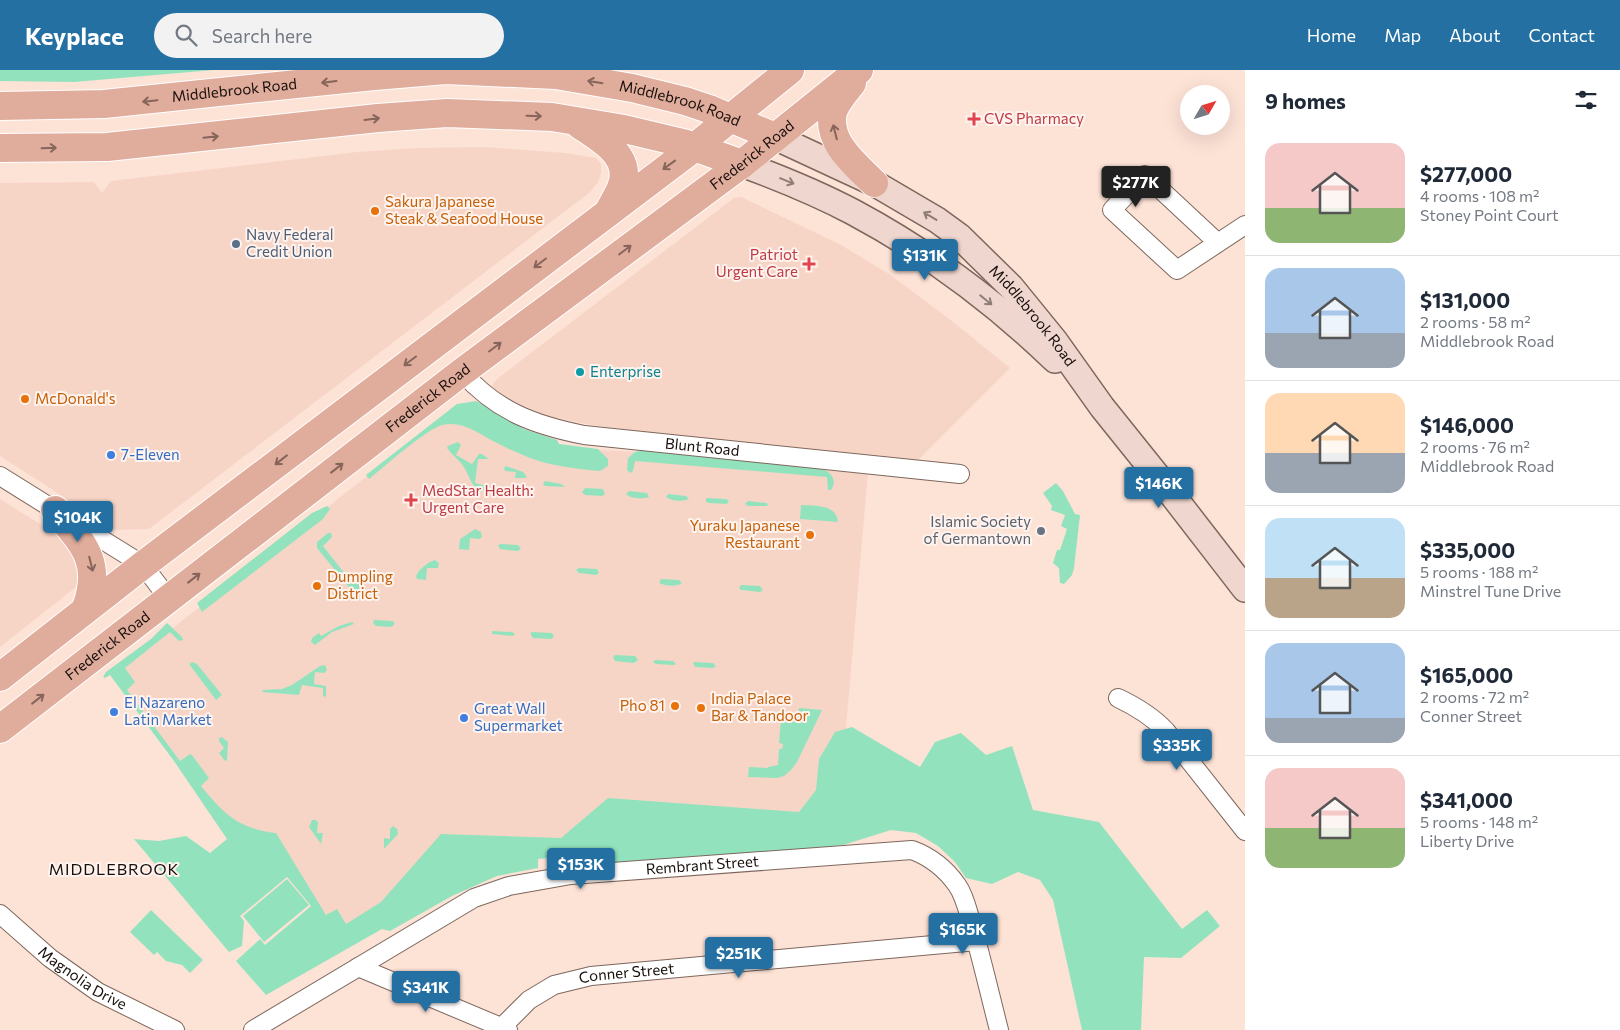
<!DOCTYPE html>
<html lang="en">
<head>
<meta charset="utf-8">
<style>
  :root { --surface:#fff; --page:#f2f2f3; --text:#1f2937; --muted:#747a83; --line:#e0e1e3; --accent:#2570a3 }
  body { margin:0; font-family:Commissioner,sans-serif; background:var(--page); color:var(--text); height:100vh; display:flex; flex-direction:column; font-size:19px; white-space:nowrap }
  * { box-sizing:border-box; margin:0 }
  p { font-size:16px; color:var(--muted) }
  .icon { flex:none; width:28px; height:28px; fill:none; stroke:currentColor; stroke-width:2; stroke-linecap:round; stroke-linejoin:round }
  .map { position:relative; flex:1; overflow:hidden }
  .drawer { display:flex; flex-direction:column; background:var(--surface); width:375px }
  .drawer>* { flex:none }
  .needle { width:32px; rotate:51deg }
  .tools { position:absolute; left:1180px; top:15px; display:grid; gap:10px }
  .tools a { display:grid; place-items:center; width:50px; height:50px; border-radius:50%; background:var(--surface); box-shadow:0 5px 20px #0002; font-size:25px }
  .price { position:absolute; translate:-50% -42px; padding:0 11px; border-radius:5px; background:var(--accent); color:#fff; font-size:16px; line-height:32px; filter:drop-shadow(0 1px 2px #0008) }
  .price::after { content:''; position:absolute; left:50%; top:30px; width:15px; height:11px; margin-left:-8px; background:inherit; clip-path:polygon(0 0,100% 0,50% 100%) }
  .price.current { background:#222; color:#fff }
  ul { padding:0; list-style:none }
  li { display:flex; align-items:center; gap:15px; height:125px; padding:0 20px }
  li+li { border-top:1px solid var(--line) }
  li span { display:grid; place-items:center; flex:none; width:140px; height:100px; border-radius:15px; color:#555 }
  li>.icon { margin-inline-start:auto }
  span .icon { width:60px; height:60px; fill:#fffc; stroke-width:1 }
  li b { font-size:21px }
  h2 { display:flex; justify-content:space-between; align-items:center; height:60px; padding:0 20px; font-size:21px }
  header { display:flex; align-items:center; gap:30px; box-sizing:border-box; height:70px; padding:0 25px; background:var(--accent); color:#fff }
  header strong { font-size:24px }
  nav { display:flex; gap:28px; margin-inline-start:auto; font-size:18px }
  .search { width:350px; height:45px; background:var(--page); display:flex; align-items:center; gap:12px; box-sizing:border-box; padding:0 18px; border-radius:28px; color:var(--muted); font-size:19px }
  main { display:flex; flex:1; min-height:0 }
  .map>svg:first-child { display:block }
  .built { fill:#f7d5c6 }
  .green { fill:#92e3bd }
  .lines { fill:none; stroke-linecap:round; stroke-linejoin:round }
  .street-casing { stroke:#7d675d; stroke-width:20 }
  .secondary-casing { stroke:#7d675d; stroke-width:28 }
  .primary-casing { stroke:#fff; stroke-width:30 }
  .street { stroke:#fff; stroke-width:18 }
  .secondary { stroke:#efd6ce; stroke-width:25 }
  .primary { stroke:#e0ac9c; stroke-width:28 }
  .oneway { stroke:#86655b }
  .oneway2 { stroke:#8e7c76 }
  .health-dot { fill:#e0444e; stroke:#fef3ee; stroke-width:2 }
  .food-dot { fill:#e8710a; stroke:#fef3ee; stroke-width:2 }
  .service-dot { fill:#5c6f8a; stroke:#fef3ee; stroke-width:2 }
  .culture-dot { fill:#0f9aa8; stroke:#fef3ee; stroke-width:2 }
  .shop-dot { fill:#3f7fe0; stroke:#fef3ee; stroke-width:2 }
  .worship-dot { fill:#6b7280; stroke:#fef3ee; stroke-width:2 }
  .labels { text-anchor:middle; stroke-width:4; stroke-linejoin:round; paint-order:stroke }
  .street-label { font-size:15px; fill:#180f0b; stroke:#fef3ee }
  .health-label { font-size:15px; fill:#be3a42; stroke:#fef3ee; text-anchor:start }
  .food-label { font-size:15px; fill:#c56008; stroke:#fef3ee; text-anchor:start }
  .service-label { font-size:15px; fill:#4e5e75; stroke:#fef3ee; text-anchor:start }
  .culture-label { font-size:15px; fill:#0d838f; stroke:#fef3ee; text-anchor:start }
  .shop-label { font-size:15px; fill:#366cbe; stroke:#fef3ee; text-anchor:start }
  .worship-label { font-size:15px; fill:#5b616d; stroke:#fef3ee; text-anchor:end }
  .neighbourhood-label { font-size:16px; letter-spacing:1px; fill:#180f0b; stroke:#fef3ee }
</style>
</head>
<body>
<header>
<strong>Keyplace</strong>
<div class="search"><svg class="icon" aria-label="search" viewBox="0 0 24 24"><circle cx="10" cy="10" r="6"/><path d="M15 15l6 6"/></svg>Search here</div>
<nav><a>Home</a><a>Map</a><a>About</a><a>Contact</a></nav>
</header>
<main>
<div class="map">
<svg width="1245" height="960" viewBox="0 0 1245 960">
  <rect width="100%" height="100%" fill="#fde2d6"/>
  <path class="built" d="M 484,77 L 565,83 L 596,88 L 601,94 L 601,103 L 598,112 L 590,122 L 149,459 L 115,460 L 0,386 L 0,113 L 94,112 L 102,123 L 111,111 L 357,82 L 418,78 Z
    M 741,127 L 841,175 L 889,204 L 953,252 L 1010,298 L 916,392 L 739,373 L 597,356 L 547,346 L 510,331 L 492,316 L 497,309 L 734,128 Z
    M 458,335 L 559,374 L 598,380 L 643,382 L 825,400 L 868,402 L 837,762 L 471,782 L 340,868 L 279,770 L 243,771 L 113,605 Z
    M 0,429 L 74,475 L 81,513 L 0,577 Z"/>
  <path class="green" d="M 0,0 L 214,0 L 74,12 L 0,11 Z
    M 476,331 L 524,359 L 557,370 L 559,374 L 598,379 L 608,389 L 608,396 L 600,401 C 576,399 552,396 530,388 C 518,383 506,378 495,372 C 478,363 462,350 442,355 C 424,361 385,396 369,409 L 366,405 L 457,334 Z
    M 458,372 L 461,375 L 456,385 L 472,394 L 479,384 L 482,384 L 489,389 L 478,389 L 475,413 L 486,416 L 487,419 L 480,422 C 472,416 469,406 465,399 C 460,390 453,386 447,378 L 448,376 Z
    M 643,380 L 816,397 C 828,400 839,407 831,420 L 828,420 L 827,407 L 635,391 L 633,401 L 630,403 L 627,400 L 628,388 L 635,382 Z
    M 506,396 L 523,402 L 527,407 L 524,408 L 515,408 L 516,402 L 505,401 L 504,398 Z
    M 545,411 L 561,414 L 565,417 L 545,416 L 543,414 Z
    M 1056,413 L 1063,421 L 1075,444 L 1080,445 L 1074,498 L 1072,505 L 1064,514 L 1060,513 L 1059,498 L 1053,493 L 1057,480 L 1060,480 L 1067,459 L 1061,456 L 1065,445 L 1051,440 L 1052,436 L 1043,423 Z
    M 585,418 L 603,419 L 605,424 L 602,426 L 585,425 L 582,422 Z
    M 629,421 L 647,423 L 649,427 C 643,429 631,429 626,424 Z
    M 668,424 L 686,426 L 689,429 C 683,432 671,431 666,427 Z
    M 706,428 L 726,429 L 729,431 L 727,434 L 709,433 L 706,432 Z
    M 748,431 L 767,433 L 768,436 L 748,436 L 745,434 Z
    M 801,435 C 816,436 836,434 838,452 L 800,449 Z
    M 327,436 L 330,439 L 323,449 L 202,542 L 197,533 L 312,443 Z
    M 475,459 L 481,462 L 482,467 L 479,469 L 470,468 L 469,480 L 459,479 L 460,469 Z
    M 328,463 L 331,463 L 332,467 L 323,476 L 349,509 L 356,503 L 359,504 L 359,520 L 356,523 L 353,522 L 317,478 L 317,472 Z
    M 501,474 L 518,475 L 521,479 L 517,481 L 500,479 L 498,475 Z
    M 435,490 L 439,493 L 438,498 L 427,498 L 426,510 L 417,509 L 416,506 C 419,499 428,492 435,490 Z
    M 579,498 L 597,499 L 599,503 L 596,505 L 579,503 L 576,500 Z
    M 661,509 L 679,510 L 682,513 C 678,517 665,516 659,513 Z
    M 741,515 L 760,516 L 763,520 L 760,522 L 741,520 L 739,518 Z
    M 374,550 L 393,551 L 395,554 L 391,557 L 376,556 L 373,553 Z
    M 352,552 L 354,554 L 332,562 L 315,575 L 311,572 L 312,568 L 319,563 L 321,566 L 339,556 Z
    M 167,553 L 182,567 L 183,570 L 179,571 L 170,562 L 125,598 L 135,612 L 127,620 L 180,691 L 190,684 L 192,685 L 209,708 L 201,716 C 225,745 238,758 276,763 L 326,845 L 337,839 L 346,854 L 381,832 L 441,764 L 561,768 L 608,728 L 799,742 L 816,720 L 819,689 L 835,662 L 852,657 L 920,697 L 935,672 L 961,663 L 986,685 L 1012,676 L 1033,740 L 1099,752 L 1182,859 L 1207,840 L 1220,856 L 1181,888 L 1144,887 L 1141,960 L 1082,960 L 1053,830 L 1040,810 L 1018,802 L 992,814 L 966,808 L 955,792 L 938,776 L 916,763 L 891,760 L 843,775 L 779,782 L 586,796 L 585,785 L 538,789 L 538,798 L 497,806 L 452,826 L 390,861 L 382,859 L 266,925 L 236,891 L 260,869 L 265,875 L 311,836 L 287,807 L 240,846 L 244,851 L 242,876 L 229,882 L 134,769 L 159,771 L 186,766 L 210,783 L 227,769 L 174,691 L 110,605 L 105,608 L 103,607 L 106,602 L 151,569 Z
    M 492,561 L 512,562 L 515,564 L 513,566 L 492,564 Z
    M 531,562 L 552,563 L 554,566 L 551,569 L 533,568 L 531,565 Z
    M 615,585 L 635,586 L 638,590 L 634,593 L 615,591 L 613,587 Z
    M 655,590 L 673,591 L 676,594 L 674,595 L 656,594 L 653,592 Z
    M 192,592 L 197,594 L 222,625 L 216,630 L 189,594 Z
    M 693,592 L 713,593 L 716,596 L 713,598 L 695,597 Z
    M 320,596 L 325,595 L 327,600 L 324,603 L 315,602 L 314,614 L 326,616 L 326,627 L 323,626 L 323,618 L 302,615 L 299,625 L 262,622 L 263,620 L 282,619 L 292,615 Z
    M 799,638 L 822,640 L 797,692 L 791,700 L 784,706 L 777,708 L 748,707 L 749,697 L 768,698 L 768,697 L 778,695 L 779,679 L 782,679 L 783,674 L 779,673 L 781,648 L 798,649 Z
    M 222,667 L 228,672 L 227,690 L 225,691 L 219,683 L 224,678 L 219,671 L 219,668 Z
    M 312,750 L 316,750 L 318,752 L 317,763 L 323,763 L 321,774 L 309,757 Z
    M 393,756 L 397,759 L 398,764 L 384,779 L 384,768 L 390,769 L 390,759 Z
    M 287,809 L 309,835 L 264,872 L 243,846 Z
    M 151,840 L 203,890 L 190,903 L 182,895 L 166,891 L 157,882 L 154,885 L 130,862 Z"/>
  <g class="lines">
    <defs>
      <g id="street">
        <path d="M 1218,173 L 1145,105 L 1112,140 L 1177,200 L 1245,155"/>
        <path id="s1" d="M 462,302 C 496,341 534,355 584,365 L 960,404"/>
        <path d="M 0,406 L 143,495 L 168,528"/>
        <path d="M 1118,628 C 1137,637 1152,646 1166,661 L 1245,761"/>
        <path id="s2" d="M 0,844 L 50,888 L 98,922 L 175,960"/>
        <path d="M 358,897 L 508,960"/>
        <path id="s3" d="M 502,957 L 529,930 L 554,915 L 591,906 L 977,871"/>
        <path id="s4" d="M 253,960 L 474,828 L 509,816 L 571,805 L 912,780 C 931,787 945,798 957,815 C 965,826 968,842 972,855 C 982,890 990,925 999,960"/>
      </g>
      <g id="secondary">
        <path id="s5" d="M 775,67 L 874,113 L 937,150 L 959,166 L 1011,217 L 1055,271 L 1102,337 L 1163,413 L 1245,519"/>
        <path d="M 742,94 C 780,108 817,123 853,142 C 926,181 996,233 1055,290"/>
      </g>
      <g id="primary">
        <path d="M 852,13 C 846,21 836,32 833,42 C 826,72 856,95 874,113"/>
        <path id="s6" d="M 0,36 L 104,34 L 374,6 L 446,0 L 556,5 L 632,18 L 685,31 L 709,39 L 775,67"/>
        <path d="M 580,55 C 601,69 634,87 621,118 C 618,125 614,132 610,139"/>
        <path d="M 0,78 L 107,77 L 378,48 L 447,43 L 552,47 L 624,59 L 683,73 L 742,94"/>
        <path d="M 55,440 C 83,474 103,491 86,538"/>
        <path d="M 0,607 L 143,495 L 695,77 L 790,0"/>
        <path id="s7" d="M 0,659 L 462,302 L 742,94 L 859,0"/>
      </g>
    </defs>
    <use href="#street" class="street-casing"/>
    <use href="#secondary" class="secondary-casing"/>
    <use href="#primary" class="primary-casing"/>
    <use href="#street" class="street"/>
    <use href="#secondary" class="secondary"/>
    <use href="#primary" class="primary"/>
  </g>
  <defs><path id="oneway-shaft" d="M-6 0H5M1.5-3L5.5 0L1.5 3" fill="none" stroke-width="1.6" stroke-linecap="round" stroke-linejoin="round" transform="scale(1.25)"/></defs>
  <g class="oneway">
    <use href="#oneway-shaft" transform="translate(329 12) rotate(173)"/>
    <use href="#oneway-shaft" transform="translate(595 12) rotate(-171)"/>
    <use href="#oneway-shaft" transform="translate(150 31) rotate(174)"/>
    <use href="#oneway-shaft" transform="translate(534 46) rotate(2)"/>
    <use href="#oneway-shaft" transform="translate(372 49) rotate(-7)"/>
    <use href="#oneway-shaft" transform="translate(835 62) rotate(-104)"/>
    <use href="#oneway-shaft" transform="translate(211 67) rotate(-6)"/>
    <use href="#oneway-shaft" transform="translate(49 78) rotate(-2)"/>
    <use href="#oneway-shaft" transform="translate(669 95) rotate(144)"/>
    <use href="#oneway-shaft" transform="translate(625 180) rotate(-37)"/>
    <use href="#oneway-shaft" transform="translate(540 193) rotate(143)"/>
    <use href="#oneway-shaft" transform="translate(495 277) rotate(-37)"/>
    <use href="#oneway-shaft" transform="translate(410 291) rotate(143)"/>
    <use href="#oneway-shaft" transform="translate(281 390) rotate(142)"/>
    <use href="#oneway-shaft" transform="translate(337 398) rotate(-38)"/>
    <use href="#oneway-shaft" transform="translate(91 494) rotate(76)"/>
    <use href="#oneway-shaft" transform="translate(194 508) rotate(-38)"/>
    <use href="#oneway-shaft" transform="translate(38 629) rotate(-38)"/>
  </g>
  <g class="oneway2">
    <use href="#oneway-shaft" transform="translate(787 111) rotate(22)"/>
    <use href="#oneway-shaft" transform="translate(930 146) rotate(-149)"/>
    <use href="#oneway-shaft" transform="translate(986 230) rotate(39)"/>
  </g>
  <g class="health-dot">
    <path d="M971.5 41.5h5v5h5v5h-5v5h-5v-5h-5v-5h5z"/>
    <path d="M806.5 186.5h5v5h5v5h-5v5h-5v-5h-5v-5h5z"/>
    <path d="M408.5 422.5h5v5h5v5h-5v5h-5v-5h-5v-5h5z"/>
  </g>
  <g class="food-dot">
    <circle cx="375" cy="141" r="5"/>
    <circle cx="25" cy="329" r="5"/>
    <circle cx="810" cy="465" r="5"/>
    <circle cx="317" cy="516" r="5"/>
    <circle cx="675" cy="636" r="5"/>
    <circle cx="701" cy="638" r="5"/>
  </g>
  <circle class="service-dot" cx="236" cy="174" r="5"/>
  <circle class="culture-dot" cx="580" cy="302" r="5"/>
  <g class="shop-dot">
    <circle cx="111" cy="385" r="5"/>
    <circle cx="114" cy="642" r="5"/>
    <circle cx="464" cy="648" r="5"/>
  </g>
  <circle class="worship-dot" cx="1041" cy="461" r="5"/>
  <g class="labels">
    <g class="street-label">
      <text dy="5" stroke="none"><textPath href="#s6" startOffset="235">Middlebrook Road</textPath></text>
      <text dy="5" stroke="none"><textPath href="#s6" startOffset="685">Middlebrook Road</textPath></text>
      <text dy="5" stroke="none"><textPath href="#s7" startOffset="946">Frederick Road</textPath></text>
      <text dy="5" stroke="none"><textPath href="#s5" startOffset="318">Middlebrook Road</textPath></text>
      <text dy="5" stroke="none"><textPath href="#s7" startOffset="541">Frederick Road</textPath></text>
      <text dy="5" stroke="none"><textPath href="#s1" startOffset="259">Blunt Road</textPath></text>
      <text dy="5" stroke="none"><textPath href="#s7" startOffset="136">Frederick Road</textPath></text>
      <text dy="5" stroke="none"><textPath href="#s4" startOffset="489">Rembrant Street</textPath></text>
      <text dy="5" stroke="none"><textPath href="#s3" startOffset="141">Conner Street</textPath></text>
      <text dy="5" stroke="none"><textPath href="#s2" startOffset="105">Magnolia Drive</textPath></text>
    </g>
    <g class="health-label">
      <text x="984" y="54">CVS Pharmacy</text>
      <text x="798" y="190" text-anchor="end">Patriot<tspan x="798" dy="17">Urgent Care</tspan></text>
      <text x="422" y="426">MedStar Health:<tspan x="422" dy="17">Urgent Care</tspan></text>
    </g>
    <g class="food-label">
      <text x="385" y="137">Sakura Japanese<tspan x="385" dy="17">Steak &amp; Seafood House</tspan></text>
      <text x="35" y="334">McDonald's</text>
      <text x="800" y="461" text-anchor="end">Yuraku Japanese<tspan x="800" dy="17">Restaurant</tspan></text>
      <text x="327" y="512">Dumpling<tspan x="327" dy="17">District</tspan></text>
      <text x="711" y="634">India Palace<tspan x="711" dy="17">Bar &amp; Tandoor</tspan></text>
      <text x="665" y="641" text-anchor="end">Pho 81</text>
    </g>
    <g class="service-label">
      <text x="246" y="170">Navy Federal<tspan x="246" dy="17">Credit Union</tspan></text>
    </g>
    <g class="culture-label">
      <text x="590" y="307">Enterprise</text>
    </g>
    <g class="shop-label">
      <text x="121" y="390">7-Eleven</text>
      <text x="124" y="638">El Nazareno<tspan x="124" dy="17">Latin Market</tspan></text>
      <text x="474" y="644">Great Wall<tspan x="474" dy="17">Supermarket</tspan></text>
    </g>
    <g class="worship-label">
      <text x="1031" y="457">Islamic Society<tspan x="1031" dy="17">of Germantown</tspan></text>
    </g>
    <g class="neighbourhood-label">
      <text x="114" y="805">MIDDLEBROOK</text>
    </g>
  </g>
</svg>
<div class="tools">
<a><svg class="needle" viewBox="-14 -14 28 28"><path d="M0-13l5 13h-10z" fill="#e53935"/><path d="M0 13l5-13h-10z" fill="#747a83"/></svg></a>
</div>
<b class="price current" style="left:1136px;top:138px">$277K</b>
<b class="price" style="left:925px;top:211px">$131K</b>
<b class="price" style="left:1159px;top:439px">$146K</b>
<b class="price" style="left:78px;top:473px">$104K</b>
<b class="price" style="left:1177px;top:701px">$335K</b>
<b class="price" style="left:581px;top:820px">$153K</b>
<b class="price" style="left:963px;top:885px">$165K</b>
<b class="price" style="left:739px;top:909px">$251K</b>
<b class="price" style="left:426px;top:943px">$341K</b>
</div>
<section class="drawer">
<h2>9 homes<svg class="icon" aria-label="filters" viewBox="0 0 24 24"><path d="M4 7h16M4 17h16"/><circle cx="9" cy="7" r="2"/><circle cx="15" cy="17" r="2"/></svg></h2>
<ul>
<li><span style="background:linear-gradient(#f6c9c9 65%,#8fb573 0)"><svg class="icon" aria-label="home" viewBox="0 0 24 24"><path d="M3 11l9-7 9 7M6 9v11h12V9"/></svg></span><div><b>$277,000</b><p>4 rooms · 108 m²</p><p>Stoney Point Court</p></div></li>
<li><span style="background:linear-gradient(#a9c7e8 65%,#9aa5b1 0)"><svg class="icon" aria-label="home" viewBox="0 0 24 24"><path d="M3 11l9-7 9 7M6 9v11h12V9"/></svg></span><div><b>$131,000</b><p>2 rooms · 58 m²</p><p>Middlebrook Road</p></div></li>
<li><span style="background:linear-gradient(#ffd9b3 60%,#9aa5b1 0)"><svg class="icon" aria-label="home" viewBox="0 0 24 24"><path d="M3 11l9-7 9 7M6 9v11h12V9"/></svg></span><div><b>$146,000</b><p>2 rooms · 76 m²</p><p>Middlebrook Road</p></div></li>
<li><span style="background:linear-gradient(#bfe0f5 60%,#b9a48a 0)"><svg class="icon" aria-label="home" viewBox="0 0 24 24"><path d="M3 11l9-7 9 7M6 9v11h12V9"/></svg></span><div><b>$335,000</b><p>5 rooms · 188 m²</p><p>Minstrel Tune Drive</p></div></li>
<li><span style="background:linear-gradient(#a9c7e8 75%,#9aa5b1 0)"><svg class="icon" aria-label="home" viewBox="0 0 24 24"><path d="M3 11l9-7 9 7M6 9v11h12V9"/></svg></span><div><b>$165,000</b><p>2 rooms · 72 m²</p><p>Conner Street</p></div></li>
<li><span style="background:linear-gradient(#f6c9c9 60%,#8fb573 0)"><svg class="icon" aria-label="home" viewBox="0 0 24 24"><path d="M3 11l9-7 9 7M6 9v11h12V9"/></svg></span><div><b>$341,000</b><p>5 rooms · 148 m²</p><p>Liberty Drive</p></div></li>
</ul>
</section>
</main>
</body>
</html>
